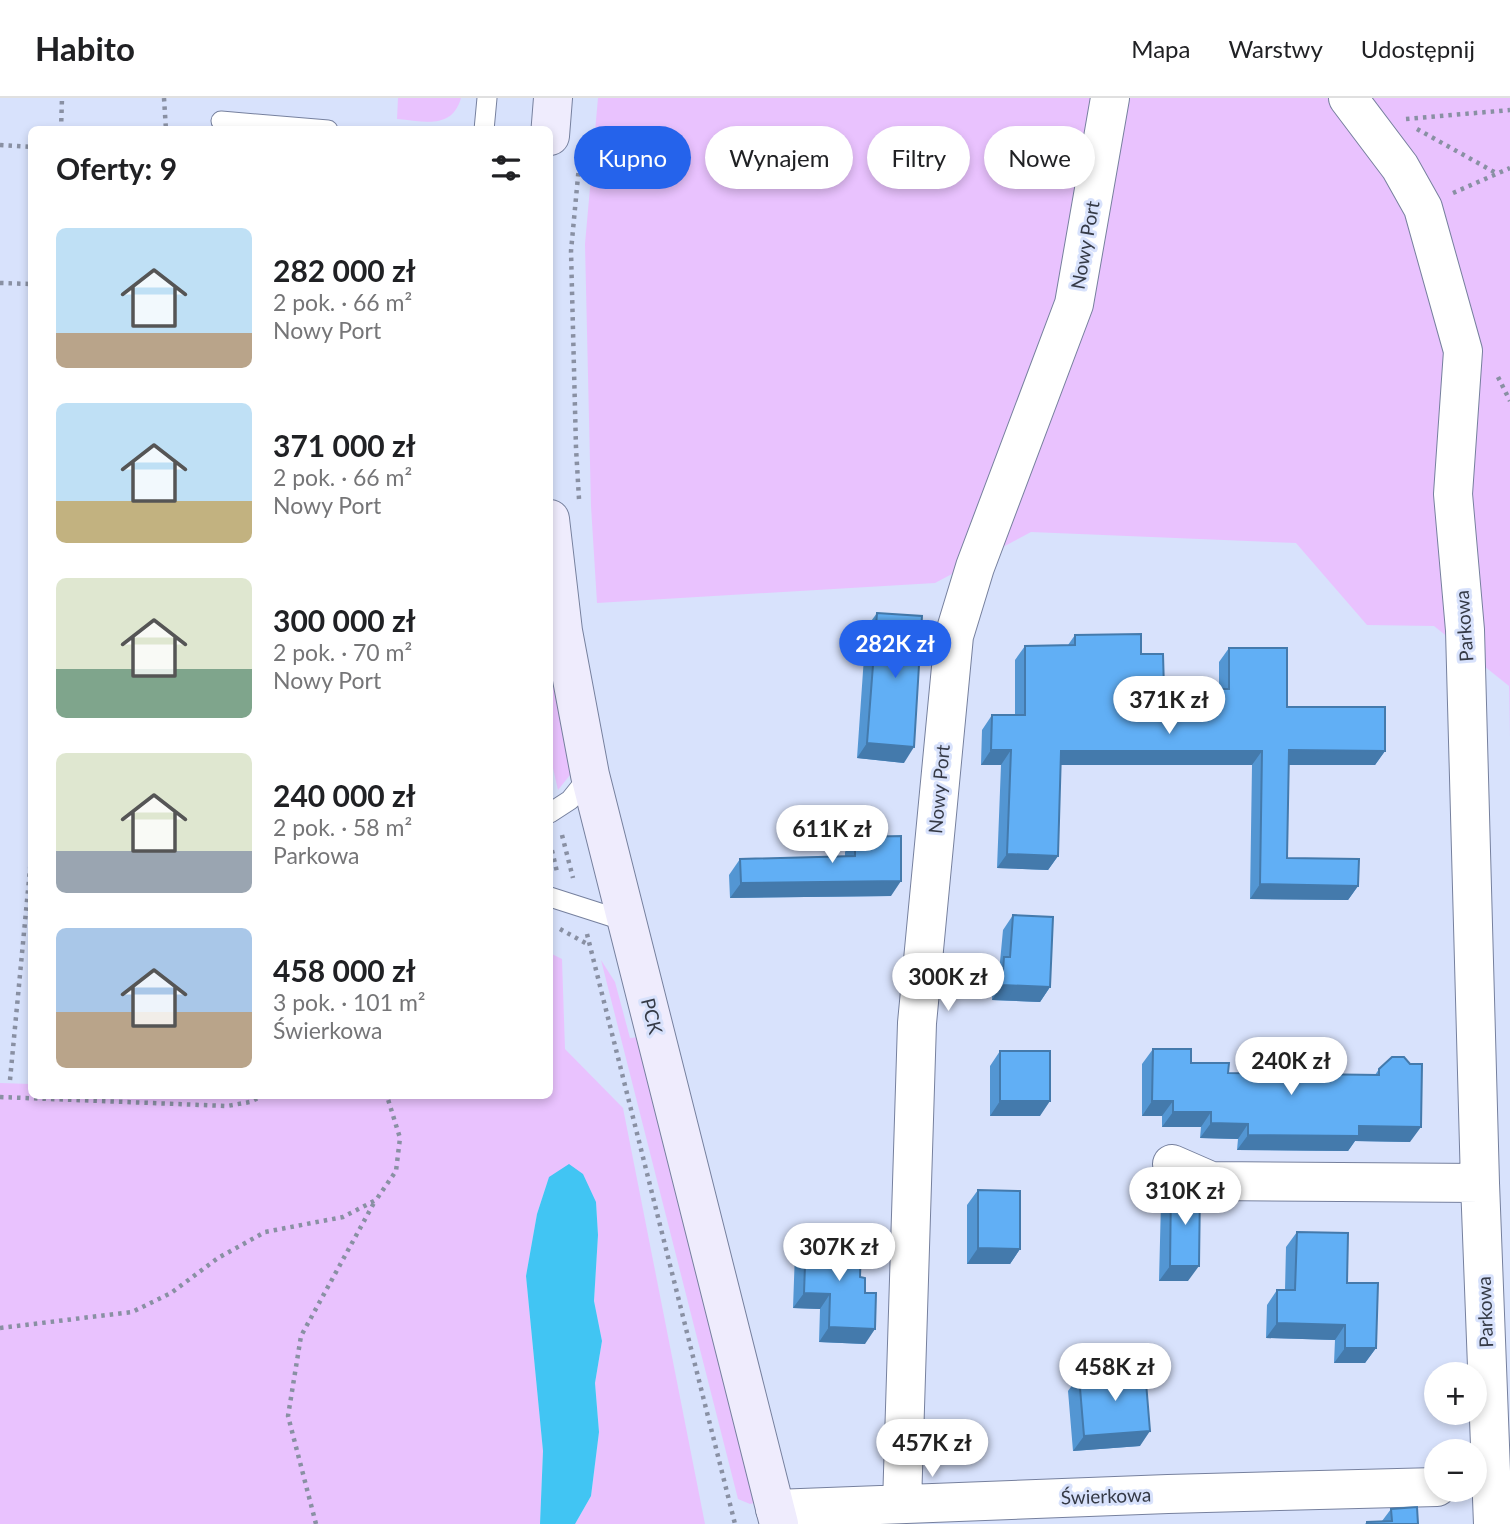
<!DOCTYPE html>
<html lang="pl">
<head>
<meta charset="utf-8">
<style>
  :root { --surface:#fff; --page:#f2f2f2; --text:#202124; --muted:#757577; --line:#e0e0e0; --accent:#2563eb }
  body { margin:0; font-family:Lato,sans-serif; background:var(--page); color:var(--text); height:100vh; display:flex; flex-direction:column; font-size:26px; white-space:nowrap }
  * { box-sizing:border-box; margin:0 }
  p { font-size:23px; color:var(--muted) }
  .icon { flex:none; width:38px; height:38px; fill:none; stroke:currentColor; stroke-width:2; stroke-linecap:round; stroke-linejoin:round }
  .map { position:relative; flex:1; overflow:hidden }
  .drawer { position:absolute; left:28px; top:28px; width:525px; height:973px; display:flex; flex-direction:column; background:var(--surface); border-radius:10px; box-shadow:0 4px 10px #0003 }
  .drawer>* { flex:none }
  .banner { position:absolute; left:574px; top:28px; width:665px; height:63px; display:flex; gap:14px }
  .buttons { position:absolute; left:1424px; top:1264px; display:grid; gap:14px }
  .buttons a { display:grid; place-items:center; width:63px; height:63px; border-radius:50%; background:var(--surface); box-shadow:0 4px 10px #0003; font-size:35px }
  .price { position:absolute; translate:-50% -60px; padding:0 16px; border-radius:24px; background:#fff; color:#222; font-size:23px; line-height:46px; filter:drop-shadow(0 2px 4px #0008) }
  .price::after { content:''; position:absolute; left:50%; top:42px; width:21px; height:16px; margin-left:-10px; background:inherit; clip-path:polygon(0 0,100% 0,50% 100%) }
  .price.active { background:var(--accent); color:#fff }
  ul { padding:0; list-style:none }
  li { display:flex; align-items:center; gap:21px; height:175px; padding:0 28px }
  li span { display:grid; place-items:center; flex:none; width:196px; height:140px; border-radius:10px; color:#555 }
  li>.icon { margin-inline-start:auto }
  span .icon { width:84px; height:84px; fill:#fffc; stroke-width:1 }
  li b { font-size:30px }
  h2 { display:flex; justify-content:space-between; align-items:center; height:84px; padding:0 28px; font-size:30px }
  .tag { padding:0 24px; border-radius:32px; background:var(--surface); box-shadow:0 4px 10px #0003; font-size:24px; line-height:63px }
  .tag.active { background:var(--accent); color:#fff }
  header { display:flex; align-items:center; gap:42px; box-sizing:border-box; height:98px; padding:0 35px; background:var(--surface); border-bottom:2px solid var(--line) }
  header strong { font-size:33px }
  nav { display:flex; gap:38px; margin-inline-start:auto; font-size:24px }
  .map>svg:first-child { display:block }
  .green { fill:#e9c2fe }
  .water { fill:#41c5f3 }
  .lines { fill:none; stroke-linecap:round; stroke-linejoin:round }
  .lane-casing { stroke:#76809e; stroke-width:21 }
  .street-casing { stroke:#76809e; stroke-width:40 }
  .secondary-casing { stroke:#76809e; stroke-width:40 }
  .path { stroke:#8990a3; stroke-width:4.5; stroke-dasharray:3.5 5; stroke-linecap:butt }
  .lane { stroke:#fff; stroke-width:19 }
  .street { stroke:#fff; stroke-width:38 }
  .secondary { stroke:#efecfd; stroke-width:38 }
  .wall { fill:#5396d3 }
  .shaded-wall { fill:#447aac }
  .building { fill:#61aff5; stroke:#447aac; stroke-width:2 }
  .labels { text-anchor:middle; stroke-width:6; stroke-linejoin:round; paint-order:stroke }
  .street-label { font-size:19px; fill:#353a46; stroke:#d8e2fc }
</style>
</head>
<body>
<header>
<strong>Habito</strong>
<nav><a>Mapa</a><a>Warstwy</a><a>Udostępnij</a></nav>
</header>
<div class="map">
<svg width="1510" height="1426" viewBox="0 0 1510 1426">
  <rect width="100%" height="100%" fill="#d8e2fc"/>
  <path class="green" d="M 398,0 L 461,0 C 452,32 424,23 397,21 Z
    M 598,0 L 1510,0 L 1510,640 L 1509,588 L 1434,528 L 1367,527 L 1296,445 L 1031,434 L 935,485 L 597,505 L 591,408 L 585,146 Z
    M 550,581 L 556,593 L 571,667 L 570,677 L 558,692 L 550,657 Z
    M 550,855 L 562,861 L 565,951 L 623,1010 L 705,1426 L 575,1426 L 591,1398 L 599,1334 L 595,1285 L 602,1243 L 594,1203 L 598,1137 L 596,1104 L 549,1079 L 537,1116 L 526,1178 L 543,1353 L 540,1426 L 0,1426 L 0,985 L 31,986 L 32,998 L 550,998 Z
    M 601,862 L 615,884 L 630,940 L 640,939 L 758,1404 L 750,1406 L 738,1401 Z"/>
  <path class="water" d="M 569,1066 L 583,1076 L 596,1104 L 598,1137 L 594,1203 L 602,1243 L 595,1285 L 599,1334 L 591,1398 L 575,1426 L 540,1426 L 543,1353 L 526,1178 L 537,1116 L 549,1079 Z"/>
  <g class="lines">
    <defs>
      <path id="lane" d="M 221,23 L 328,32
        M 484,32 L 487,0
        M 550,715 L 570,702 L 590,677
        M 550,799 L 628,824"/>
      <path id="street" d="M 1348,0 L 1400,69 L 1423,110 L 1463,253 L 1453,396 L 1465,532 L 1480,1085 L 1493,1426
        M 1172,1066 L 1211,1083 L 1480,1085
        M 902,1406 L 917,925 L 954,538 L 975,469 L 1074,206 L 1110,0
        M 775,1411 L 1168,1396 L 1437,1389"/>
      <path id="secondary" d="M 550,38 L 553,0
        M 550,421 L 563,533 L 590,677 L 779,1426"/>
    </defs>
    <use href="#lane" class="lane-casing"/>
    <use href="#street" class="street-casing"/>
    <use href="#secondary" class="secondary-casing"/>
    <path class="path" d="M 164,0 L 166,32
      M 1406,21 L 1510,12
      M 1417,31 L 1496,75
      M 61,32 L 62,0
      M 0,47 L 32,49
      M 1453,95 L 1510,70
      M 0,185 L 32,186
      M 1498,279 L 1510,303
      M 579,401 L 576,350 L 571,153 L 580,57
      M 562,737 L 573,780
      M 550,744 L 557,774
      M 560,831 L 589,847
      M 587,836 L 735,1426
      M 10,982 L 32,750
      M 0,999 L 227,1008 L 250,1004 L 262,998
      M 0,1230 L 132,1214 L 171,1195 L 218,1160 L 265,1134 L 343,1119 L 376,1102 L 396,1073 L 400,1040 L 387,998
      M 316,1426 L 288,1318 L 301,1238 L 375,1103"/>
    <use href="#lane" class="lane"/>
    <use href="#street" class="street"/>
    <use href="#secondary" class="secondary"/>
  </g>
  <path class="wall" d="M 877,515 L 904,665 L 857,660 L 866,530 Z
    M 1075,537 L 1141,556 L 1164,591 L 1219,591 L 1219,564 L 1229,550 L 1287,609 L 1385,653 L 1375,667 L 1289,667 L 1287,760 L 1358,788 L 1348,802 L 1250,801 L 1252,667 L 1060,667 L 1058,758 L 1048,772 L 997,770 L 1001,667 L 981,667 L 982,632 L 992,617 L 1015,617 L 1015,562 L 1025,548 L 1068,547 Z
    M 855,739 L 891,798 L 730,800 L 729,777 L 740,761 L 845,758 L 845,754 Z
    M 1013,817 L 1050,889 L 1040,904 L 992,902 L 993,874 L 1000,864 L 1003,832 Z
    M 1153,951 L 1191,965 L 1228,975 L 1375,977 L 1379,971 L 1410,1044 L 1355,1043 L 1348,1053 L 1237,1052 L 1238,1041 L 1200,1040 L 1201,1029 L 1162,1029 L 1162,1018 L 1142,1018 L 1142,966 Z
    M 1000,953 L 1040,1018 L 990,1018 L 990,968 Z
    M 1171,1089 L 1188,1183 L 1159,1183 L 1161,1104 Z
    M 978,1092 L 1020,1151 L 1010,1166 L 967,1166 L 967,1107 Z
    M 1297,1134 L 1347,1185 L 1376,1250 L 1365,1265 L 1334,1265 L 1335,1242 L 1266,1240 L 1267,1207 L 1277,1192 L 1285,1192 L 1286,1149 Z
    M 806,1139 L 835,1148 L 860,1179 L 865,1246 L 819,1244 L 820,1211 L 793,1210 L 795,1154 Z
    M 1079,1278 L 1140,1348 L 1073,1353 L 1068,1293 Z
    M 1391,1411 L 1418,1426 L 1365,1426 L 1367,1424 L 1382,1423 Z"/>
  <path class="shaded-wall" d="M 867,645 L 914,649 L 904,665 L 857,660 Z
    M 991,652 L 1011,652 L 1001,667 L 981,667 Z
    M 1289,652 L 1385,653 L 1375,667 L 1279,667 Z
    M 1061,653 L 1262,653 L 1252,667 L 1051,667 Z
    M 1007,756 L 1058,758 L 1048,772 L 997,770 Z
    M 901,783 L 891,798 L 730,800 L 741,785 Z
    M 1260,786 L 1358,788 L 1348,802 L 1250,801 Z
    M 1002,887 L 1050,889 L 1040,904 L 992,902 Z
    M 1000,1003 L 1050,1003 L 1040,1018 L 990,1018 Z
    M 1152,1003 L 1173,1003 L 1162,1018 L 1142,1018 Z
    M 1173,1014 L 1211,1014 L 1201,1029 L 1162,1029 Z
    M 1211,1025 L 1248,1026 L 1238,1041 L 1200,1040 Z
    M 1359,1028 L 1421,1029 L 1410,1044 L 1355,1043 L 1348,1053 L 1237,1052 L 1248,1037 Z
    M 978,1150 L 1020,1151 L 1010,1166 L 967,1166 Z
    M 1170,1168 L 1199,1168 L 1188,1183 L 1159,1183 Z
    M 804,1195 L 830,1196 L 820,1211 L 793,1210 Z
    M 1277,1225 L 1345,1227 L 1335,1242 L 1266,1240 Z
    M 829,1229 L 875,1231 L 865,1246 L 819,1244 Z
    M 1345,1250 L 1376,1250 L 1365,1265 L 1334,1265 Z
    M 1150,1333 L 1140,1348 L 1073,1353 L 1084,1338 Z"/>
  <path class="building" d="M 877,515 L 922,518 L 914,649 L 867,645 Z
    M 1141,536 L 1141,556 L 1163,556 L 1164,591 L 1229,591 L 1229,550 L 1287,550 L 1287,609 L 1385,609 L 1385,653 L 1289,652 L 1287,760 L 1359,761 L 1358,788 L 1260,786 L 1262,653 L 1061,653 L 1058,758 L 1007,756 L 1011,652 L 991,652 L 992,617 L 1025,617 L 1025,548 L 1075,547 L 1075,537 Z
    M 901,738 L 901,783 L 741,785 L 740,761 L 855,758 L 855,739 Z
    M 1013,817 L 1053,819 L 1050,889 L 1002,887 L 1004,859 L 1010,859 Z
    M 1153,951 L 1191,951 L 1191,965 L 1229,965 L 1228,975 L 1379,977 L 1379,971 L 1392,959 L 1404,959 L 1410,966 L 1422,966 L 1421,1029 L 1359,1028 L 1359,1038 L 1248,1037 L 1248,1026 L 1211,1025 L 1211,1014 L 1173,1014 L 1173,1003 L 1152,1003 Z
    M 1000,953 L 1050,953 L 1050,1003 L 1000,1003 Z
    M 1171,1089 L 1200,1089 L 1199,1168 L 1170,1168 Z
    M 978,1092 L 1020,1093 L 1020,1151 L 978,1150 Z
    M 1297,1134 L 1348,1135 L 1347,1185 L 1378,1185 L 1376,1250 L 1345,1250 L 1345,1227 L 1277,1225 L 1277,1192 L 1295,1192 Z
    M 806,1139 L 835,1139 L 835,1148 L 861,1149 L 860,1179 L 865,1180 L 865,1195 L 876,1195 L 875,1231 L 829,1229 L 830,1196 L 804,1195 Z
    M 1145,1272 L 1150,1333 L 1084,1338 L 1079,1278 Z
    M 1417,1409 L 1418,1426 L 1367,1426 L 1367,1424 L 1392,1423 L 1391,1411 Z"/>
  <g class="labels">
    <g class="street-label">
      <text transform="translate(1085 147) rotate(-80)" y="7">Nowy Port</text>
      <text transform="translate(1464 528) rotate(-94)" y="7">Parkowa</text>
      <text transform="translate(939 691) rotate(-85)" y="7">Nowy Port</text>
      <text transform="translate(652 918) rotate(76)" y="7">PCK</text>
      <text transform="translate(1485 1214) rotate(-92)" y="7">Parkowa</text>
      <text transform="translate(1106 1398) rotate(-2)" y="7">Świerkowa</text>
    </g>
  </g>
</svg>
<div class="buttons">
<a>+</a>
<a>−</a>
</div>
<b class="price active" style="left:895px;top:582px">282K zł</b>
<b class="price" style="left:1169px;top:638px">371K zł</b>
<b class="price" style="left:832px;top:767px">611K zł</b>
<b class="price" style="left:948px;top:915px">300K zł</b>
<b class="price" style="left:1291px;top:999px">240K zł</b>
<b class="price" style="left:1185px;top:1129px">310K zł</b>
<b class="price" style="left:839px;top:1185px">307K zł</b>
<b class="price" style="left:1115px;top:1305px">458K zł</b>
<b class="price" style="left:932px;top:1381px">457K zł</b>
<div class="banner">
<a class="tag active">Kupno</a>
<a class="tag">Wynajem</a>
<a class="tag">Filtry</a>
<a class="tag">Nowe</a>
</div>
<section class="drawer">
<h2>Oferty: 9<svg class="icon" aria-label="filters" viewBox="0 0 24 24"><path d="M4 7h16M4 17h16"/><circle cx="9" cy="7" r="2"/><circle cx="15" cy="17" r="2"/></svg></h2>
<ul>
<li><span style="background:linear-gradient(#bfe0f5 75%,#b9a48a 0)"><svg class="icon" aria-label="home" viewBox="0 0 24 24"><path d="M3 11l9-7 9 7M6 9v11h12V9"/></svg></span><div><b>282 000 zł</b><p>2 pok. · 66 m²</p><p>Nowy Port</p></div></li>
<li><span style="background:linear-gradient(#bfe0f5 70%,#c2b280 0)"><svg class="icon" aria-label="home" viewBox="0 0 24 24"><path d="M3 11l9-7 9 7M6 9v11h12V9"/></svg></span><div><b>371 000 zł</b><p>2 pok. · 66 m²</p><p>Nowy Port</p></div></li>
<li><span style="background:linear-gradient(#dfe7d0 65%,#7fa58c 0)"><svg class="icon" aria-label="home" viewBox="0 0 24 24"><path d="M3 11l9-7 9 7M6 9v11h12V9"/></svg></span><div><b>300 000 zł</b><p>2 pok. · 70 m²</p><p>Nowy Port</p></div></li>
<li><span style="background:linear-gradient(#dfe7d0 70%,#9aa5b1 0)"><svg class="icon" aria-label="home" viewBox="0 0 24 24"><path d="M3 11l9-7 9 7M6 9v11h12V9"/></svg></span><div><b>240 000 zł</b><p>2 pok. · 58 m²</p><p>Parkowa</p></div></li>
<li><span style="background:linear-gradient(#a9c7e8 60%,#b9a48a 0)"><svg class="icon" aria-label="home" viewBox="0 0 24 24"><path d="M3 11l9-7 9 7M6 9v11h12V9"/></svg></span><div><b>458 000 zł</b><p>3 pok. · 101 m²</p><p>Świerkowa</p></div></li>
</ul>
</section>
</div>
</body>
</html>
